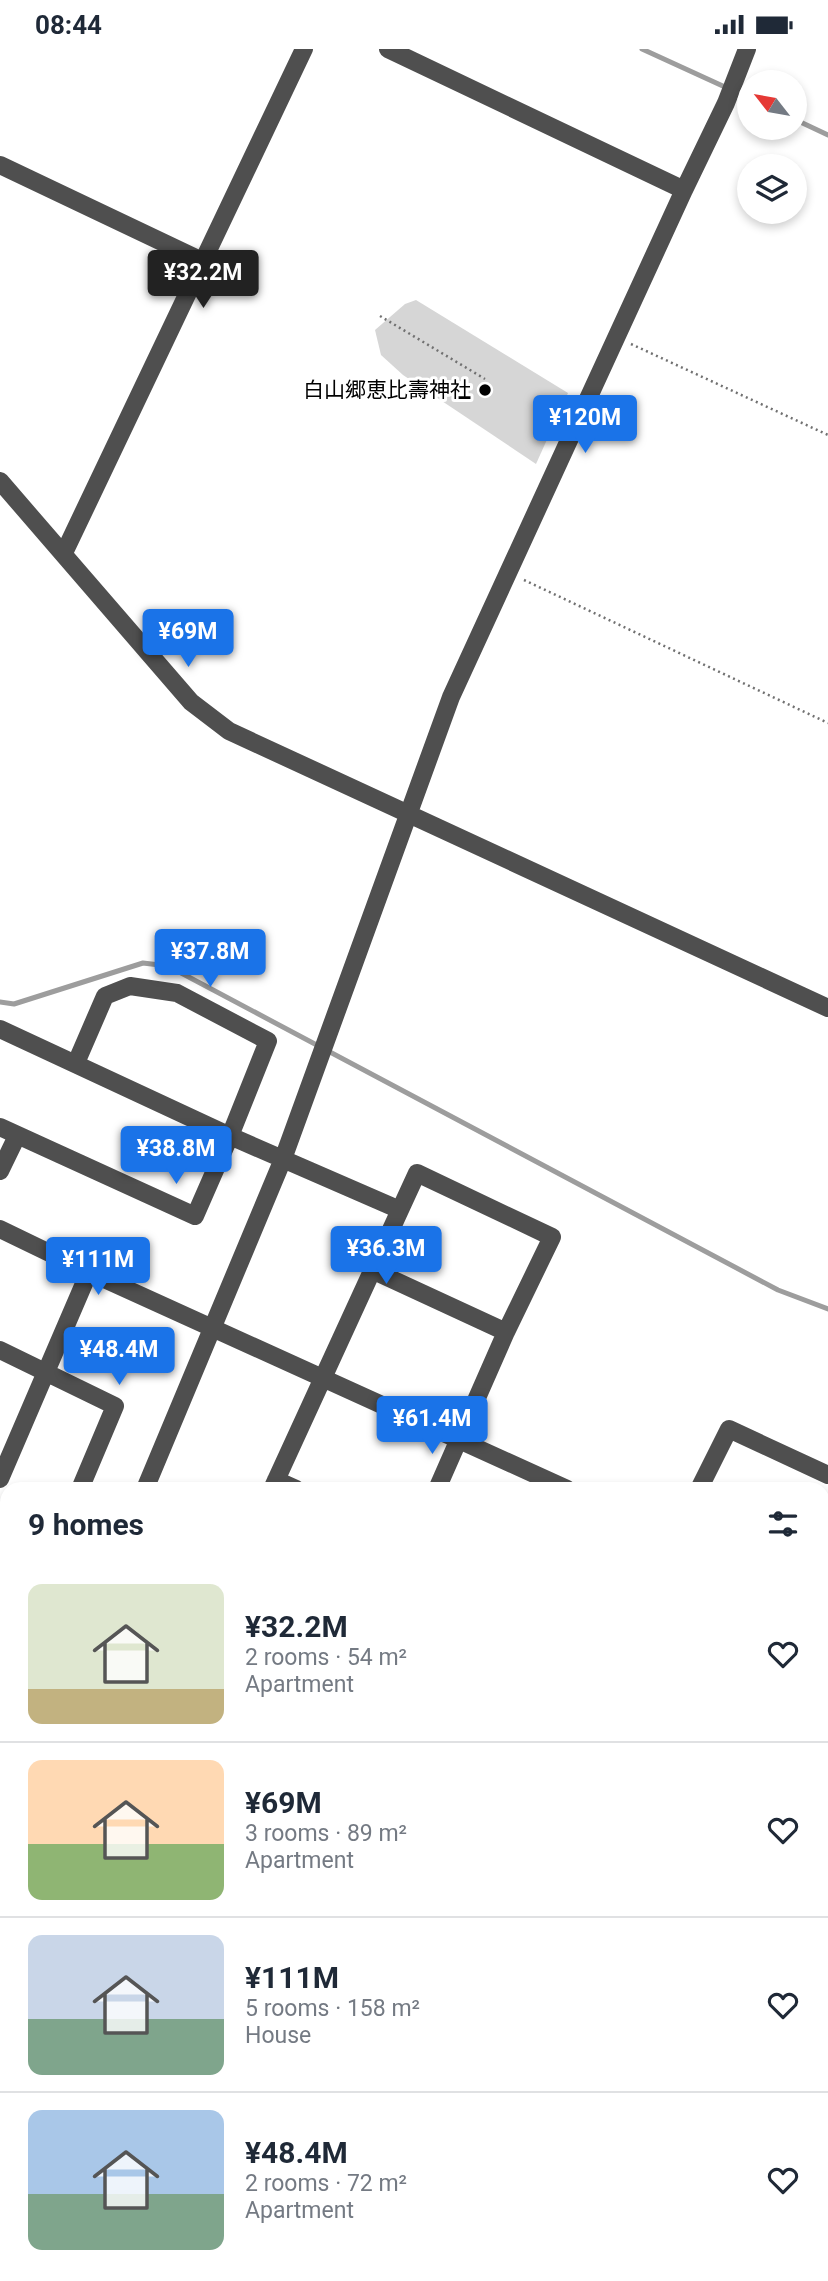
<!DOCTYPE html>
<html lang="en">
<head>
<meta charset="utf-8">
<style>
  :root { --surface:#fff; --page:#f6f6f7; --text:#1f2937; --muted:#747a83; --line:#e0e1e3; --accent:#1a73e8 }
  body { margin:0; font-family:Roboto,"Noto Sans JP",sans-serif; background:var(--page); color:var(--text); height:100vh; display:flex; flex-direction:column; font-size:26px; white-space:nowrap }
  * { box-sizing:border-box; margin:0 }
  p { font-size:23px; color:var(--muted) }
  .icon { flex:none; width:38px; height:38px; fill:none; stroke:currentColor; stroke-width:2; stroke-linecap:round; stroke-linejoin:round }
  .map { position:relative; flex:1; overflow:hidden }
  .panel { position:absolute; left:0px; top:1433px; width:830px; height:800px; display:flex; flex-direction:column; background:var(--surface); border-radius:21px 21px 0 0; box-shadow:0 4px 10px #0003 }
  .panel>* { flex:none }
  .needle { width:46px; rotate:301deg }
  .controls { position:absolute; left:737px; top:21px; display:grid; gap:14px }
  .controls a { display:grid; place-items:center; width:70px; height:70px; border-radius:50%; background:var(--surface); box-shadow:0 4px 10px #0003; font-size:35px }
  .price { position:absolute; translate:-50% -60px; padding:0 16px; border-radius:7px; background:var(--accent); color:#fff; font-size:23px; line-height:46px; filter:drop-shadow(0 2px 4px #0008) }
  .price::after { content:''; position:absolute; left:50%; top:42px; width:21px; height:16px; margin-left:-10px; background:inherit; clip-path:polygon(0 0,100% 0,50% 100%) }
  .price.on { background:#222; color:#fff }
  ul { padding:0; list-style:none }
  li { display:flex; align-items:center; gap:21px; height:175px; padding:0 28px }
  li+li { border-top:2px solid var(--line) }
  li span { display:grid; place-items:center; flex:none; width:196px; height:140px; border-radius:14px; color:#555 }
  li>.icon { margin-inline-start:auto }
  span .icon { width:84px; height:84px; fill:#fffc; stroke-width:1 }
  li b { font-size:30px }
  h2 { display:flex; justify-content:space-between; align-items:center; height:84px; padding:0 28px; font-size:30px }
  .status { display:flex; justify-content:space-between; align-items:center; height:49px; padding:0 35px; background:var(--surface); direction:ltr }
  .status svg { height:19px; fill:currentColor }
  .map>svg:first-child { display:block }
  .green { fill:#d6d6d6 }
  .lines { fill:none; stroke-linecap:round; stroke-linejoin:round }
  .stream { stroke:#9d9d9d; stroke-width:5 }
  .path { stroke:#717171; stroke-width:2.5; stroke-dasharray:2 3.5; stroke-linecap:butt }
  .minor { stroke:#4f4f4f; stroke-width:18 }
  .poi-dot { fill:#000; stroke:#fff; stroke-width:2.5 }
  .labels { text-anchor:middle; stroke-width:6; stroke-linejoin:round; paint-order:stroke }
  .poi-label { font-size:21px; fill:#000; stroke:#fff; text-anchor:end }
</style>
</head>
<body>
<div class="status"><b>08:44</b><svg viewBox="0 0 49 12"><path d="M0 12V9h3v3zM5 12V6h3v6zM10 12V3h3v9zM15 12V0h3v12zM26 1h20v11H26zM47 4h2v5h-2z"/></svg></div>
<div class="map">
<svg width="828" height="2232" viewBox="0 0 828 2232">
  <rect width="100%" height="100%" fill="#fff"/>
  <path class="green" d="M 416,251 L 568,344 L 536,415 L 403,326 L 381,306 L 375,281 L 405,255 Z"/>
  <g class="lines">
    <path class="stream" d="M 642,0 L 749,49
      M 794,70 L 828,86
      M 0,953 L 14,955 L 143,914 L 168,917 L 778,1241 L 828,1260"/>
    <path class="path" d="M 380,267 L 485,330
      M 631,295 L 828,386
      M 524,531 L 828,674"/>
    <path class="minor" d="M 0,116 L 204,213
      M 684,141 L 726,54 L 747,0
      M 0,432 L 191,653 L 229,682 L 828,959
      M 64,504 L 304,0
      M 0,980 L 230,1087 L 268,992 L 177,944 L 130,937 L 105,947 L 76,1014
      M 0,1078 L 195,1167 L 230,1087 L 400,1161 L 272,1440
      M 0,1122 L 17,1087
      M 400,1161 L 417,1124 L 552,1188 L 506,1283 L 437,1440
      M 0,1180 L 89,1223 L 567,1440
      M 372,1221 L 506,1283
      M 0,1301 L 115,1357 L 80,1440
      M 0,1430 L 89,1223
      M 276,1431 L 296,1440
      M 145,1440 L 283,1110 L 451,648 L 684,141 L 388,0
      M 699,1440 L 729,1380 L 828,1426
      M 0,1529 L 7,1532
      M 822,1560 L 828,1561
      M 0,1642 L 7,1645
      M 822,1712 L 828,1713
      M 0,1785 L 7,1768
      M 822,1832 L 828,1833
      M 0,1865 L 7,1868
      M 0,2068 L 7,2071
      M 327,2226 L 339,2232"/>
  </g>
  <circle class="poi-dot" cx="485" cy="341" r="7"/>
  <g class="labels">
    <g class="poi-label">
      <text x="471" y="348">白山郷恵比壽神社</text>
    </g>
  </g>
</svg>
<div class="controls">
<a><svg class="needle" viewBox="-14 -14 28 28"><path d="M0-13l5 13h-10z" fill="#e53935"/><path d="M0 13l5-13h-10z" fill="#747a83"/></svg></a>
<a><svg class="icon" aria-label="layers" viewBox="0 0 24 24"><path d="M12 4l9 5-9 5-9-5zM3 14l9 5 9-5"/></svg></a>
</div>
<b class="price on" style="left:203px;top:261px">¥32.2M</b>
<b class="price" style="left:585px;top:406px">¥120M</b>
<b class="price" style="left:188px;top:620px">¥69M</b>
<b class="price" style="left:210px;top:940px">¥37.8M</b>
<b class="price" style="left:176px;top:1137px">¥38.8M</b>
<b class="price" style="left:386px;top:1237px">¥36.3M</b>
<b class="price" style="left:98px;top:1248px">¥111M</b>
<b class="price" style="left:119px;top:1338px">¥48.4M</b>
<b class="price" style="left:432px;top:1407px">¥61.4M</b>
<section class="panel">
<h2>9 homes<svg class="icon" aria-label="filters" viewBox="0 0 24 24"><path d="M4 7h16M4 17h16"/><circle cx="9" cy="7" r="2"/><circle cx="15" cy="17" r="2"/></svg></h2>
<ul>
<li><span style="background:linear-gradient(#dfe7d0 75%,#c2b280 0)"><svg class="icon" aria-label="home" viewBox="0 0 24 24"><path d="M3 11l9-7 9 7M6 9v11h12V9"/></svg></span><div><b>¥32.2M</b><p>2 rooms · 54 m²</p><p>Apartment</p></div><svg class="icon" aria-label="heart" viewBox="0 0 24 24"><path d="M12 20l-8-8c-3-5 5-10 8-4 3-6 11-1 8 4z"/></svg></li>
<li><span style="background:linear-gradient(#ffd9b3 60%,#8fb573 0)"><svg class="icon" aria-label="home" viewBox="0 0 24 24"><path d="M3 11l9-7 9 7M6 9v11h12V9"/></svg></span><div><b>¥69M</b><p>3 rooms · 89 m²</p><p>Apartment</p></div><svg class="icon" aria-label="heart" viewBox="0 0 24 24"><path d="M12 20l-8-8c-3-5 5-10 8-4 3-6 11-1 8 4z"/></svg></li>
<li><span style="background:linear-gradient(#c9d6e8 60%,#7fa58c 0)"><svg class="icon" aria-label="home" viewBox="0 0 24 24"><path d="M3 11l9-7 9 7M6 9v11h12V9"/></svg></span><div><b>¥111M</b><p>5 rooms · 158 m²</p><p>House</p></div><svg class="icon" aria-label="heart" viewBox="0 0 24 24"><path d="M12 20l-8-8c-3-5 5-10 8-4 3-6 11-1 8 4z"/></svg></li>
<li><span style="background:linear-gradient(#a9c7e8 60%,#7fa58c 0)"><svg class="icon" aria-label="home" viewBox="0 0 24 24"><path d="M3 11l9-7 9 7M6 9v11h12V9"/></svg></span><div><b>¥48.4M</b><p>2 rooms · 72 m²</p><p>Apartment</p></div><svg class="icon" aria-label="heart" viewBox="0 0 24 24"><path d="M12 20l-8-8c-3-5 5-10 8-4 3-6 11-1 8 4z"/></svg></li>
</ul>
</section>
</div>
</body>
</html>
